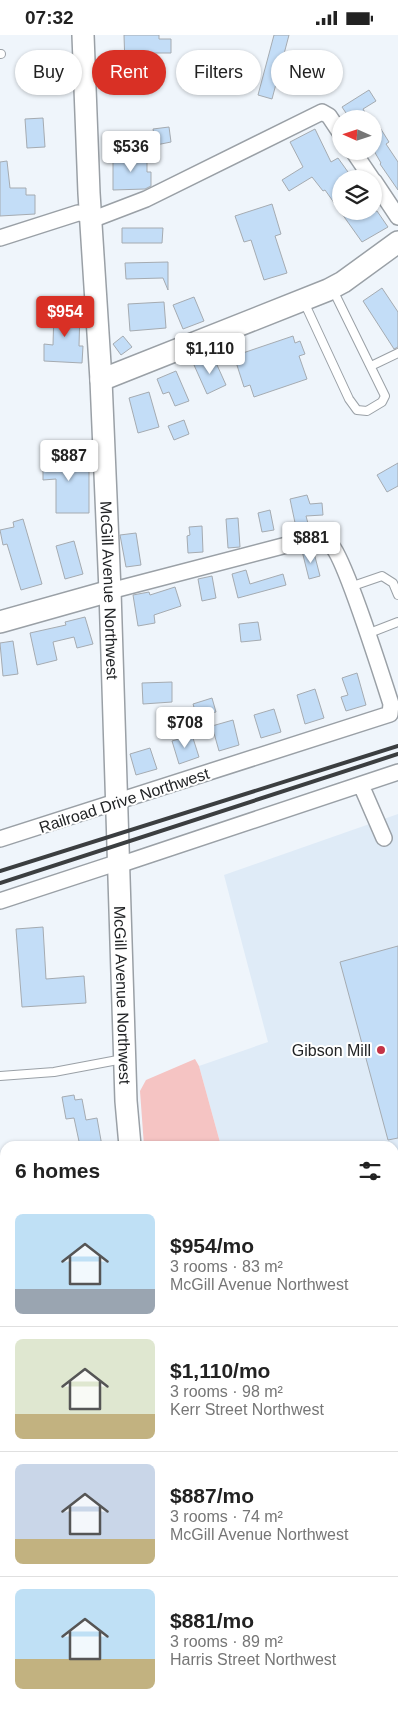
<!DOCTYPE html>
<html lang="en">
<head>
<meta charset="utf-8">
<style>
  :root { --surface:#fff; --page:#f2f2f2; --text:#222; --muted:#767676; --line:#e0e0e0; --accent:#d93025 }
  body { margin:0; font-family:Arial,sans-serif; background:var(--page); color:var(--text); height:100vh; display:flex; flex-direction:column; font-size:19px; white-space:nowrap }
  * { box-sizing:border-box; margin:0 }
  p { font-size:16px; color:var(--muted) }
  .icon { flex:none; width:28px; height:28px; fill:none; stroke:currentColor; stroke-width:2; stroke-linecap:round; stroke-linejoin:round }
  .map { position:relative; flex:1; overflow:hidden }
  .panel { position:absolute; left:0px; top:1106px; width:399px; height:571px; display:flex; flex-direction:column; background:var(--surface); border-radius:15px 15px 0 0; box-shadow:0 1px 4px #0004 }
  .panel>* { flex:none }
  .top-card { position:absolute; left:15px; top:15px; width:369px; height:45px; display:flex; gap:10px }
  .needle { width:32px; rotate:273deg }
  .tools { position:absolute; left:332px; top:75px; display:grid; gap:10px }
  .tools a { display:grid; place-items:center; width:50px; height:50px; border-radius:50%; background:var(--surface); box-shadow:0 1px 4px #0004; font-size:25px }
  .price { position:absolute; translate:-50% -42px; padding:0 11px; border-radius:5px; background:#fff; color:#222; font-size:16px; line-height:32px; filter:drop-shadow(0 1px 2px #0008) }
  .price::after { content:''; position:absolute; left:50%; top:30px; width:15px; height:11px; margin-left:-8px; background:inherit; clip-path:polygon(0 0,100% 0,50% 100%) }
  .price.selected { background:var(--accent); color:#fff }
  ul { padding:0; list-style:none }
  li { display:flex; align-items:center; gap:15px; height:125px; padding:0 15px }
  li+li { border-top:1px solid var(--line) }
  li span { display:grid; place-items:center; flex:none; width:140px; height:100px; border-radius:8px; color:#555 }
  li>.icon { margin-inline-start:auto }
  span .icon { width:60px; height:60px; fill:#fffc; stroke-width:1 }
  li b { font-size:21px }
  h2 { display:flex; justify-content:space-between; align-items:center; height:60px; padding:0 15px; font-size:21px }
  .tag { padding:0 18px; border-radius:22px; background:var(--surface); box-shadow:0 1px 4px #0004; font-size:18px; line-height:45px }
  .tag.selected { background:var(--accent); color:#fff }
  .status { display:flex; justify-content:space-between; align-items:center; height:35px; padding:0 25px; background:var(--surface); direction:ltr }
  .status svg { height:14px; fill:currentColor }
  .map>svg:first-child { display:block }
  .built { fill:#dfebf7 }
  .green { fill:#f5c4c3 }
  .lines { fill:none; stroke-linecap:round; stroke-linejoin:round }
  .stream { stroke:#dfa0a0; stroke-width:4 }
  .building { fill:#c3ddf7; stroke:#a5abb1 }
  .lane-casing { stroke:#9aa0a6; stroke-width:10 }
  .street-casing { stroke:#9aa0a6; stroke-width:18 }
  .secondary-casing { stroke:#9aa0a6; stroke-width:24 }
  .path { stroke:#979ca0; stroke-width:2.5; stroke-dasharray:4 2.5; stroke-linecap:butt }
  .lane { stroke:#fff; stroke-width:8 }
  .street { stroke:#fff; stroke-width:15 }
  .secondary { stroke:#fff; stroke-width:21 }
  .rail { stroke:#3b3e40; stroke-width:4 }
  .poi-dot { fill:#c43346; stroke:#fff; stroke-width:2 }
  .labels { text-anchor:middle; stroke-width:4; stroke-linejoin:round; paint-order:stroke }
  .street-label { font-size:16px; fill:#222426; stroke:#fff }
  .poi-label { font-size:16px; fill:#222426; stroke:#fff; text-anchor:end }
</style>
</head>
<body>
<div class="status"><b>07:32</b><svg viewBox="0 0 49 12"><path d="M0 12V9h3v3zM5 12V6h3v6zM10 12V3h3v9zM15 12V0h3v12zM26 1h20v11H26zM47 4h2v5h-2z"/></svg></div>
<div class="map">
<svg width="398" height="1677" viewBox="0 0 398 1677">
  <rect width="100%" height="100%" fill="#eff5fb"/>
  <path class="built" d="M 398,779 L 398,1121 L 394,1122 L 394,1111 L 221,1111 L 199,1031 L 268,1007 L 224,840 Z"/>
  <path class="green" d="M 195,1024 L 199,1031 L 221,1111 L 144,1111 L 140,1056 L 146,1045 Z
    M 398,1242 L 398,1539 L 394,1543 L 394,1243 Z
    M 5,1402 L 5,1487 L 0,1488 L 0,1404 Z"/>
  <g class="lines">
    <path class="stream" d="M 394,1243 L 398,1243
      M 0,1340 L 5,1339"/>
  </g>
  <path class="building" d="M 124,0 L 159,0 L 159,4 L 171,4 L 171,18 L 150,18 L 150,50 L 120,50 L 120,31 L 125,31 Z
    M 274,0 L 289,0 L 272,64 L 258,60 Z
    M 369,55 L 376,66 L 363,74 L 369,84 L 350,84 L 342,72 Z
    M 43,83 L 45,112 L 27,113 L 25,84 Z
    M 374,83 L 389,107 L 386,109 L 398,127 L 398,155 L 380,129 L 381,128 L 374,116 Z
    M 169,92 L 171,107 L 156,110 L 153,94 Z
    M 315,94 L 331,127 L 338,123 L 348,137 L 341,143 L 341,176 L 377,176 L 388,192 L 362,207 L 325,155 L 323,156 L 312,142 L 289,156 L 282,145 L 303,132 L 290,107 Z
    M 127,120 L 147,120 L 147,137 L 151,137 L 151,151 L 145,154 L 113,155 L 113,125 L 127,125 Z
    M 7,126 L 10,153 L 26,153 L 26,160 L 35,160 L 35,179 L 0,181 L 0,127 Z
    M 272,169 L 281,199 L 275,201 L 287,238 L 264,245 L 251,205 L 244,207 L 235,181 Z
    M 122,193 L 163,193 L 162,208 L 122,208 Z
    M 168,227 L 168,255 L 163,243 L 126,244 L 125,228 Z
    M 382,253 L 398,277 L 398,312 L 394,314 L 363,266 Z
    M 194,262 L 204,286 L 183,294 L 173,270 Z
    M 164,267 L 166,293 L 130,296 L 128,269 Z
    M 54,275 L 80,275 L 79,311 L 83,311 L 82,328 L 44,326 L 44,309 L 53,310 Z
    M 123,301 L 132,312 L 121,320 L 113,309 Z
    M 293,301 L 295,308 L 300,306 L 305,319 L 299,321 L 307,344 L 254,362 L 250,350 L 244,352 L 234,321 Z
    M 213,321 L 226,350 L 207,359 L 194,330 Z
    M 176,336 L 189,366 L 175,371 L 169,357 L 163,359 L 157,344 Z
    M 149,357 L 159,392 L 138,398 L 129,363 Z
    M 184,385 L 189,399 L 174,405 L 168,391 Z
    M 43,421 L 89,421 L 89,478 L 56,478 L 56,444 L 43,445 Z
    M 398,428 L 398,451 L 387,457 L 377,440 Z
    M 307,460 L 310,469 L 322,468 L 323,480 L 306,481 L 310,496 L 297,497 L 290,464 Z
    M 270,475 L 274,495 L 262,497 L 258,478 Z
    M 238,483 L 240,512 L 228,513 L 226,484 Z
    M 23,484 L 42,549 L 21,555 L 7,509 L 3,510 L 0,495 L 14,492 L 13,487 Z
    M 202,491 L 203,517 L 188,518 L 187,501 L 190,500 L 189,492 Z
    M 136,498 L 141,530 L 126,532 L 120,500 Z
    M 74,506 L 83,539 L 65,544 L 56,511 Z
    M 313,514 L 320,541 L 309,544 L 302,516 Z
    M 246,535 L 250,549 L 283,539 L 286,550 L 238,563 L 232,539 Z
    M 212,541 L 216,563 L 202,566 L 198,544 Z
    M 175,552 L 181,571 L 154,580 L 155,588 L 138,591 L 133,560 L 149,557 L 150,560 Z
    M 85,582 L 93,609 L 77,613 L 74,602 L 53,607 L 57,625 L 37,630 L 30,598 L 66,590 L 65,587 Z
    M 258,587 L 261,605 L 241,607 L 239,589 Z
    M 13,606 L 18,639 L 3,641 L 0,608 Z
    M 357,638 L 366,670 L 346,676 L 341,662 L 348,660 L 342,643 Z
    M 172,647 L 172,667 L 143,669 L 142,648 Z
    M 315,654 L 324,683 L 305,689 L 297,660 Z
    M 212,663 L 216,677 L 197,682 L 193,669 Z
    M 274,674 L 281,697 L 261,703 L 254,680 Z
    M 233,685 L 239,710 L 219,716 L 212,691 Z
    M 192,700 L 199,722 L 179,729 L 172,706 Z
    M 150,713 L 157,734 L 136,740 L 130,719 Z
    M 43,892 L 46,944 L 84,941 L 86,968 L 22,972 L 16,894 Z
    M 398,911 L 398,1103 L 388,1105 L 340,927 Z
    M 74,1060 L 75,1065 L 82,1064 L 86,1085 L 97,1083 L 102,1111 L 80,1111 L 74,1083 L 66,1084 L 62,1062 Z"/>
  <g class="lines">
    <defs>
      <path id="lane" d="M 0,19 L 1,19
        M 304,267 L 349,364 L 357,375 L 367,376 L 382,367 L 385,361 L 333,255
        M 371,331 L 398,318
        M 350,552 L 382,541 L 393,548 L 398,560
        M 367,599 L 398,587
        M 0,1041 L 54,1037 L 123,1024
        M 150,1672 L 150,1677"/>
      <path id="street" d="M 353,116 L 372,144
        M 374,146 L 398,182
        M 0,203 L 78,178 L 99,182 L 146,164 L 322,77 L 329,81 L 341,99
        M 361,750 L 384,803
        M 0,804 L 390,679 L 391,669 C 383,644 344,521 331,510 C 322,503 313,505 302,506 L 110,556
        M 119,830 L 398,737
        M 0,866 L 119,827
        M 394,1134 L 398,1133
        M 0,1148 L 5,1147"/>
      <g id="secondary">
        <path id="s1" d="M 83,0 L 89,158 L 101,345 L 110,556 L 126,1066 L 130,1111"/>
        <path d="M 101,345 L 328,255 L 343,247 L 398,207"/>
        <path d="M 0,587 L 110,556"/>
        <path d="M 187,1672 L 188,1677"/>
      </g>
    </defs>
    <use href="#lane" class="lane-casing"/>
    <use href="#street" class="street-casing"/>
    <use href="#secondary" class="secondary-casing"/>
    <path class="path" d="M 41,48 L 69,46"/>
    <use href="#lane" class="lane"/>
    <use href="#street" class="street"/>
    <use href="#secondary" class="secondary"/>
    <path class="rail" d="M 0,836 L 398,711
      M 0,848 L 398,719"/>
  </g>
  <circle class="poi-dot" cx="381" cy="1015" r="5"/>
  <g class="labels">
    <g class="street-label">
      <text dy="6" stroke="none"><textPath href="#s1" startOffset="556">McGill Avenue Northwest</textPath></text>
      <text transform="translate(124 765) rotate(-18)" y="6">Railroad Drive Northwest</text>
      <text dy="6" stroke="none"><textPath href="#s1" startOffset="961">McGill Avenue Northwest</textPath></text>
    </g>
    <g class="poi-label">
      <text x="371" y="1021">Gibson Mill</text>
    </g>
  </g>
</svg>
<div class="tools">
<a><svg class="needle" viewBox="-14 -14 28 28"><path d="M0-13l5 13h-10z" fill="#e53935"/><path d="M0 13l5-13h-10z" fill="#767676"/></svg></a>
<a><svg class="icon" aria-label="layers" viewBox="0 0 24 24"><path d="M12 4l9 5-9 5-9-5zM3 14l9 5 9-5"/></svg></a>
</div>
<b class="price" style="left:131px;top:138px">$536</b>
<b class="price selected" style="left:65px;top:303px">$954</b>
<b class="price" style="left:210px;top:340px">$1,110</b>
<b class="price" style="left:69px;top:447px">$887</b>
<b class="price" style="left:311px;top:529px">$881</b>
<b class="price" style="left:185px;top:714px">$708</b>
<div class="top-card">
<a class="tag">Buy</a>
<a class="tag selected">Rent</a>
<a class="tag">Filters</a>
<a class="tag">New</a>
</div>
<section class="panel">
<h2>6 homes<svg class="icon" aria-label="filters" viewBox="0 0 24 24"><path d="M4 7h16M4 17h16"/><circle cx="9" cy="7" r="2"/><circle cx="15" cy="17" r="2"/></svg></h2>
<ul>
<li><span style="background:linear-gradient(#bfe0f5 75%,#9aa5b1 0)"><svg class="icon" aria-label="home" viewBox="0 0 24 24"><path d="M3 11l9-7 9 7M6 9v11h12V9"/></svg></span><div><b>$954/mo</b><p>3 rooms · 83 m²</p><p>McGill Avenue Northwest</p></div></li>
<li><span style="background:linear-gradient(#dfe7d0 75%,#c2b280 0)"><svg class="icon" aria-label="home" viewBox="0 0 24 24"><path d="M3 11l9-7 9 7M6 9v11h12V9"/></svg></span><div><b>$1,110/mo</b><p>3 rooms · 98 m²</p><p>Kerr Street Northwest</p></div></li>
<li><span style="background:linear-gradient(#c9d6e8 75%,#c2b280 0)"><svg class="icon" aria-label="home" viewBox="0 0 24 24"><path d="M3 11l9-7 9 7M6 9v11h12V9"/></svg></span><div><b>$887/mo</b><p>3 rooms · 74 m²</p><p>McGill Avenue Northwest</p></div></li>
<li><span style="background:linear-gradient(#bfe0f5 70%,#c2b280 0)"><svg class="icon" aria-label="home" viewBox="0 0 24 24"><path d="M3 11l9-7 9 7M6 9v11h12V9"/></svg></span><div><b>$881/mo</b><p>3 rooms · 89 m²</p><p>Harris Street Northwest</p></div></li>
</ul>
</section>
</div>
</body>
</html>
